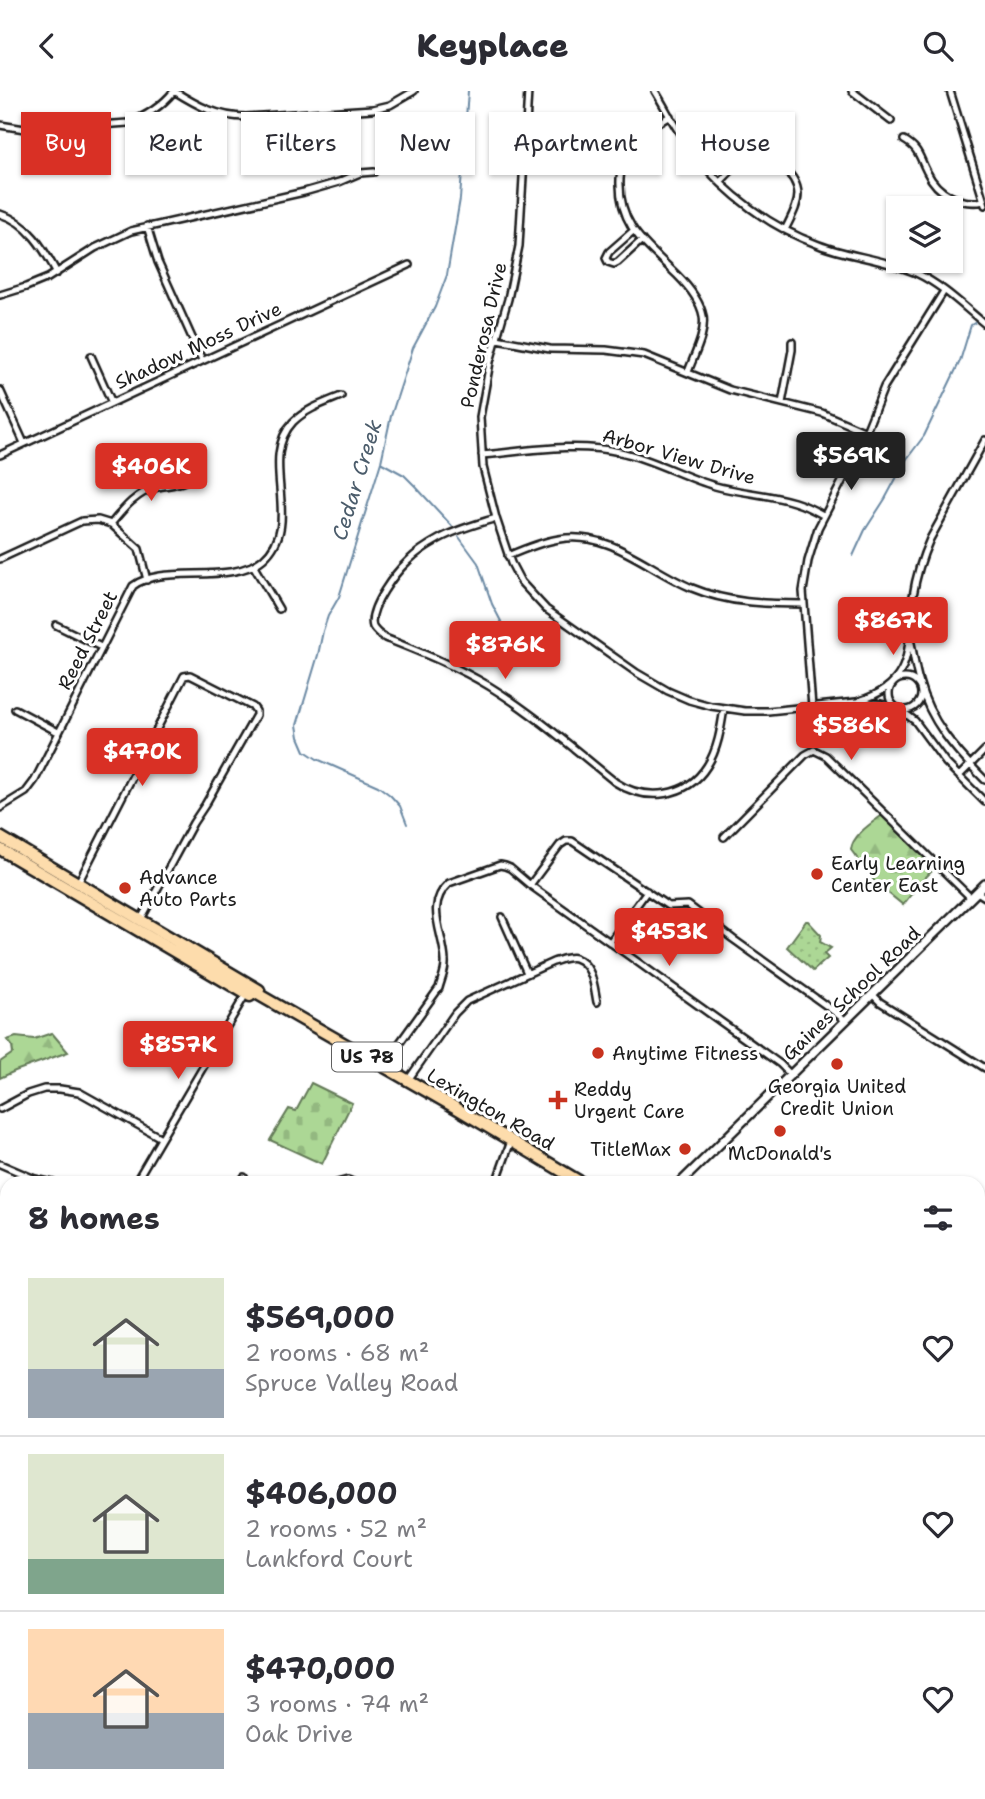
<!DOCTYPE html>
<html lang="en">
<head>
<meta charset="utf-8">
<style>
  :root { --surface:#fff; --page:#f2f2f3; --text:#2b2b33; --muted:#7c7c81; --line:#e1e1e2; --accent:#d93025 }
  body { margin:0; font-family:"Shantell Sans",sans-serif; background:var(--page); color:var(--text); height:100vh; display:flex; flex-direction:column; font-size:26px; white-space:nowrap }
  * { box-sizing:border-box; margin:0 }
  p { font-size:23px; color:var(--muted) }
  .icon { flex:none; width:38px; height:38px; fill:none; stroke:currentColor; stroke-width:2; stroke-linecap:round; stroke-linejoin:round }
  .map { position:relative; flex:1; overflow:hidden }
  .sheet { position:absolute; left:0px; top:1085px; width:985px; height:623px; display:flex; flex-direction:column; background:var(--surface); border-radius:21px 21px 0 0; box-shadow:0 2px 5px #0004 }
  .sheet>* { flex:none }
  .top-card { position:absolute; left:21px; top:21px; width:943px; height:63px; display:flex; gap:14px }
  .tools { position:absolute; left:886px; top:105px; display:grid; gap:14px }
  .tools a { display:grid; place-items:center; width:77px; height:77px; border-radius:0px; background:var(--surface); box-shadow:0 2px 5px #0004; font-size:35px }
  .price { position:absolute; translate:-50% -60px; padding:0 16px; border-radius:7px; background:var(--accent); color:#fff; font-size:23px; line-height:46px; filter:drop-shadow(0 2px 4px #0008) }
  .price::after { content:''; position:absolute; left:50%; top:42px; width:21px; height:16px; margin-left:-10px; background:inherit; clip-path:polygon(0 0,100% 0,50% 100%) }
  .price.active { background:#222; color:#fff }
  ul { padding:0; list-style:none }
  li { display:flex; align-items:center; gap:21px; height:175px; padding:0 28px }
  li+li { border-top:2px solid var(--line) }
  li span { display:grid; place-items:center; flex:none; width:196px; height:140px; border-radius:0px; color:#555 }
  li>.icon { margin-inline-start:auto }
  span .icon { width:84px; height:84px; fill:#fffc; stroke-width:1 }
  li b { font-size:30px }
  h2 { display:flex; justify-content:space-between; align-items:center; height:84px; padding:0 28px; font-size:30px }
  .pill { padding:0 24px; border-radius:0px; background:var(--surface); box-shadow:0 2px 5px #0004; font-size:24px; line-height:63px }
  .pill.active { background:var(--accent); color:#fff }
  header { display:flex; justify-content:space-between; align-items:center; height:91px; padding:0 28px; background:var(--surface); font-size:32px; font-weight:800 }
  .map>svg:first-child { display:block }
  .grass { fill:#acd795; stroke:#647a58; stroke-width:2 }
  .forest { fill:url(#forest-firs); stroke:#647a58; stroke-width:2 }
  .cemetery { fill:url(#cemetery-stones); stroke:#647a58; stroke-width:2 }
  .park { fill:url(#park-dots); stroke:#647a58; stroke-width:2 }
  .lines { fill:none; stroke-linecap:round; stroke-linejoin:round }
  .stream { stroke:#6c8aa4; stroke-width:2 }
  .taxiway { stroke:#8e8e8e; stroke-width:14 }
  .runway { stroke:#8e8e8e; stroke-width:33 }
  .street-casing { stroke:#1c1c1c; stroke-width:10 }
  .secondary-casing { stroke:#1c1c1c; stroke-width:12 }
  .highway-casing { stroke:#1c1c1c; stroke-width:15 }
  .street { stroke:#fff; stroke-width:5 }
  .secondary { stroke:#fff; stroke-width:7 }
  .highway { stroke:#fddcac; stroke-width:10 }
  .poi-dot { fill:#c8321e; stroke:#fff; stroke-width:2.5 }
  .labels { text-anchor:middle; stroke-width:6; stroke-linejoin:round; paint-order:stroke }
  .shield { fill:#fff; stroke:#606060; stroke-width:2 }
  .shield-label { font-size:18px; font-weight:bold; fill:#1c1c1c }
  .street-label { font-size:19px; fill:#1c1c1c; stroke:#fff }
  .poi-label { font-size:19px; fill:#1c1c1c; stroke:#fff; text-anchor:start }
  .water-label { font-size:21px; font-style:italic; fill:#4b5c6b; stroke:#fff }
</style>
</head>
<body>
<header><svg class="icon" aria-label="back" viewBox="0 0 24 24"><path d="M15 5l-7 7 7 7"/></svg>Keyplace<svg class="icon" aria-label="search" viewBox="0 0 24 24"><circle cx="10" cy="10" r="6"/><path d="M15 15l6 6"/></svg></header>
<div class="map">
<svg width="985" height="1708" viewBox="0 0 985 1708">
  <defs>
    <pattern id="forest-firs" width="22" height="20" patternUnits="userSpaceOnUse" patternTransform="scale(1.75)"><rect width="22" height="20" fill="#acd795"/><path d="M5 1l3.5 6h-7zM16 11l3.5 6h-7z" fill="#93b880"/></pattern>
    <pattern id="cemetery-stones" width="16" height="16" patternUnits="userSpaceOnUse" patternTransform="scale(1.75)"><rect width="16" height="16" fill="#acd795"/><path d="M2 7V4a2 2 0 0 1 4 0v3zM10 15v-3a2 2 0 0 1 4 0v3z" fill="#93b880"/></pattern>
    <pattern id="park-dots" width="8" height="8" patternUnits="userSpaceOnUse" patternTransform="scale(1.75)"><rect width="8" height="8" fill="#acd795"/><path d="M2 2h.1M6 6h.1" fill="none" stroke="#93b880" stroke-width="1.8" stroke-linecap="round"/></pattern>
  </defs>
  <rect width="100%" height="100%" fill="#fff"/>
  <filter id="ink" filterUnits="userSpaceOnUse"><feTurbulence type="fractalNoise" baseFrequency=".0143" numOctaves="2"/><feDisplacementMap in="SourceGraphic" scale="14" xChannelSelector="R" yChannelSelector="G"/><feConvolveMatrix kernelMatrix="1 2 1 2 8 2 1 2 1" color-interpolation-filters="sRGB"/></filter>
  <g filter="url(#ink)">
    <path class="grass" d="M 7,1439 L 7,1605 L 0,1602 L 0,1440 Z
      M 628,1701 L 727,1701 L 725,1708 L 624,1708 Z
      M 792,1701 L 852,1701 L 856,1708 L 790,1708 Z"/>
    <path class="forest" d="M 881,725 L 884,725 L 935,777 L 919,793 L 903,814 L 876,792 L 851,759 C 852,745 870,733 881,725 Z
      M 52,942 L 68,961 L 15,980 L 0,987 L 0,971 L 13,962 L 12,955 L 7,949 L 16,946 L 34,948 Z
      M 0,1238 L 6,1240 L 7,1264 L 7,1426 L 0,1426 Z
      M 0,1602 L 7,1605 L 7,1701 L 116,1701 L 111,1708 L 12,1708 L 10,1704 L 0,1706 Z
      M 129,1701 L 434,1701 L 436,1702 L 440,1701 L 628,1701 L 624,1708 L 125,1708 Z
      M 872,1701 L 928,1701 L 924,1708 L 874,1708 Z"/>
    <path class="cemetery" d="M 311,992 L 352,1012 L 322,1073 L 270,1049 L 289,1018 L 296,1020 Z"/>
    <path class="park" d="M 806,830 L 808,830 L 821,844 L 820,851 L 831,857 L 824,863 L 828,867 L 813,880 L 787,856 Z"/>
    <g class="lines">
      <path class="stream" d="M 984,227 L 985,226
        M 382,372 L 404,384 L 415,395 L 452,435
        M 459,446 L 478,472 L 492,513 L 507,542 L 518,570
        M 853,465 L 865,439 L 885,408 L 906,369 L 924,345 L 960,270 L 971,234 L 976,231
        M 407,733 L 400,715 L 390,704 L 378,695 L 317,668 L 305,660 L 299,646 L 297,634 L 318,564 L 323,540 L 328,525 L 339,506 L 381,371 L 391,325 L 406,279 L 413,257 L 435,216 L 447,184 L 460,108 L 468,0"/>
      <path class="taxiway" d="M 786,1708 L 788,1701"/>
      <path class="runway" d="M 736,1708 L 739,1701"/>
      <defs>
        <path id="street" d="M 174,0 C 198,15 218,26 246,26 L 373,18 L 390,14 L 414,0
          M 528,0 L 519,155 L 508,208 L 490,271 L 480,326 L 483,376 L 496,427 L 511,472 L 521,491 L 546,518 L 637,582 L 668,600 L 689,609 L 711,615 L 745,620 L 768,620 L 856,611 L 881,613 L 898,617 L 915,630 L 946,672 L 985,711
          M 655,0 C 668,21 679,45 695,64 C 726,103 771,137 819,154 C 850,166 885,168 916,182 C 942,194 963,215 985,233
          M 852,0 L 891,30
          M 950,0 L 985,114
          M 670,25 C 642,41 622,52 620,88 C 618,136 647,154 677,184 C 688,195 700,209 703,225 C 706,243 694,264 688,281
          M 0,34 L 31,39 L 128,32 C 147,25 161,16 174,0
          M 904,49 C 920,58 919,66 927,81 C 937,102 960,115 984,110
          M 720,91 C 728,83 738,71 750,68 C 771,64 797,82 798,103 C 798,116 790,128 785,139
          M 0,123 C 28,131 44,158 57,182
          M 147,135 L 158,171 L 202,269
          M 633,140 L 609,161 L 606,167 L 608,171 L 614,173 L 618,171 L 642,149
          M 0,204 L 26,196 L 48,187 L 95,157 L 131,140 L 304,101 L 339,91 L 360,82 L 374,81
          M 497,248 L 550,258 L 606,259 L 644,264 L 730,299 L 822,322 L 866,341
          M 91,265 L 112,312
          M 0,299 L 24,352
          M 782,312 L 792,259 L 792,251
          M 0,364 L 409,174
          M 482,364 C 527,360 575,351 620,361 C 653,368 683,386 715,395 C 741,402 768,403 794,411 C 804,414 814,419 823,424
          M 496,427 C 477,433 457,438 439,448 C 428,454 417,461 408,470 C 396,481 367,518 373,536 C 376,541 380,544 385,547 C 420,561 456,575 489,595 C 533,622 574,658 615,691 C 645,711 687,707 707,675 C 718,658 721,637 724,617
          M 111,433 C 124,417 137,401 158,396 C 168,394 176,394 185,390
          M 508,465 C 524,458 541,451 559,448 C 610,439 648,479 692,497 C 728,512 765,513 803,513
          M 0,468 L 82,430 L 98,429 L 111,433 L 139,458 L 147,489
          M 253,474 L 279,518
          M 56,534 L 101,556
          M 911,552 C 914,565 915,577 919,590 C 930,631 956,660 985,689
          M889 603a16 16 0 1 1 32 0a16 16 0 1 1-32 0Z
          M 859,610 C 918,592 906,553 913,505 C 916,485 922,466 930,448 L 985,349
          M 812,616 L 803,500 L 808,470 L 818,437 L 859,358 L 884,296 L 944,200
          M 15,618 L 58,641
          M 959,685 L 985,659
          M 0,717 L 26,701 L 35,689 L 133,495 C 163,472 231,495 263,468 C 305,432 257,369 293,331 C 306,318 324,312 341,305
          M 724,746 L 805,664 L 814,659 L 826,665 L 971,807
          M 78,792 L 184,585 L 190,584 L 253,616 L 256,620 L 256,624 L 205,714 L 193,732 L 140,830
          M 530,794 L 560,754 L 566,750 L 572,750 L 668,815 L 688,814 L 733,848 L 828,916 L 845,929
          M 977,801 L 985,806
          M 502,826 L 527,882
          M 610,851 L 647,800
          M 872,903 L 880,911 L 985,977
          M 385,976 L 391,964 L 439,897 C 441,889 446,879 445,870 C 444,842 424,815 449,792 L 500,774 L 505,775 L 510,777 L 530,794 L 780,973 L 790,983
          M 408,989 L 455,922 L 467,910 L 553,871 C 560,869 569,865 575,867 C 593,873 594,896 597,911
          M 0,1018 L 28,1003 L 44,998 L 60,998 L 79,1001 L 161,1047
          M 0,1073 L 35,1088 L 53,1092
          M 135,1092 L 246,903
          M 241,1092 L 244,1086
          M 337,1092 L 348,1089 L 355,1092
          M 496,1092 L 511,1050
          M 0,1158 L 7,1159
          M 978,1160 L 985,1150
          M 978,1452 L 985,1425
          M 978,1467 L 979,1477 L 985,1485"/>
        <path id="secondary" d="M 680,1092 L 985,793
          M 0,1437 L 7,1436"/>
        <path id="highway" d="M 0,746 L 259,899
          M 0,758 L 250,905
          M 246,903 L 250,900 L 254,901 L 458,1018 L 582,1092
          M 978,1331 L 985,1335"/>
      </defs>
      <use href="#street" class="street-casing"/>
      <use href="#secondary" class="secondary-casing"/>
      <use href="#highway" class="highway-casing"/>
      <use href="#street" class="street"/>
      <use href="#secondary" class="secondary"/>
      <use href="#highway" class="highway"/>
    </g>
  </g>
  <g class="poi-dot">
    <circle cx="817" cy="783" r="7"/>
    <circle cx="125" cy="797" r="7"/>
    <circle cx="598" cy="962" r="7"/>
    <circle cx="837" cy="973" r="7"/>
    <path d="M554.5 998.5h7v7h7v7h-7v7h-7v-7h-7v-7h7z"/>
    <circle cx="780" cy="1040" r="7"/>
    <circle cx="685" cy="1058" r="7"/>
  </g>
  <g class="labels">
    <rect class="shield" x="332" y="951.5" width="70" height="29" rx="5"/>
    <g class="shield-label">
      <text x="367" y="972">US 78</text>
    </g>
    <g class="street-label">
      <text transform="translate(483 244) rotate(-77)" y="7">Ponderosa Drive</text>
      <text transform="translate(198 254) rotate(-25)" y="7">Shadow Moss Drive</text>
      <text transform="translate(679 365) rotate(16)" y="7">Arbor View Drive</text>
      <text transform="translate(87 549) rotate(-63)" y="7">Reed Street</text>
      <text transform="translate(851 902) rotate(-44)" y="7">Gaines School Road</text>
      <text transform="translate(491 1018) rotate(30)" y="7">Lexington Road</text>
    </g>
    <g class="poi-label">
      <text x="831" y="779">Early Learning<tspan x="831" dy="22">Center East</tspan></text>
      <text x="139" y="793">Advance<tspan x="139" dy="22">Auto Parts</tspan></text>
      <text x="612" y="969">Anytime Fitness</text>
      <text x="837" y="1002" text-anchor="middle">Georgia United<tspan x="837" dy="22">Credit Union</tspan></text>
      <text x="574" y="1005">Reddy<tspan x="574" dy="22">Urgent Care</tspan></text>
      <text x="671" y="1065" text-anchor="end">TitleMax</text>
      <text x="780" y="1069" text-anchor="middle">McDonald's</text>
    </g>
    <g class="water-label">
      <text transform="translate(357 389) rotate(-73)" y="7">Cedar Creek</text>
    </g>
  </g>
</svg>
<div class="tools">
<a><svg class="icon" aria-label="layers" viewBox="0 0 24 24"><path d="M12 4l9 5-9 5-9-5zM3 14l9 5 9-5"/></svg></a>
</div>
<b class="price active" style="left:851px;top:401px">$569K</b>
<b class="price" style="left:151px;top:412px">$406K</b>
<b class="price" style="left:893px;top:566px">$867K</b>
<b class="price" style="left:505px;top:590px">$876K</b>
<b class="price" style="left:851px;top:671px">$586K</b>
<b class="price" style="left:142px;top:697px">$470K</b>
<b class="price" style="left:669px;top:877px">$453K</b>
<b class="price" style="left:178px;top:990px">$857K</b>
<div class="top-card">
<a class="pill active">Buy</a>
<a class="pill">Rent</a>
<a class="pill">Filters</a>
<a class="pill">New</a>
<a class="pill">Apartment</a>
<a class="pill">House</a>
</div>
<section class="sheet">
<h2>8 homes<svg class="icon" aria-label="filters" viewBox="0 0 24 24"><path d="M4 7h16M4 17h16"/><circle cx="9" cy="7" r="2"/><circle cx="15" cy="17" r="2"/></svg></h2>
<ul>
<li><span style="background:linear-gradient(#dfe7d0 65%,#9aa5b1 0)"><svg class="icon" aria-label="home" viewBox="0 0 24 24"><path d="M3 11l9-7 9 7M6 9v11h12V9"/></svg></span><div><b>$569,000</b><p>2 rooms · 68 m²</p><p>Spruce Valley Road</p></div><svg class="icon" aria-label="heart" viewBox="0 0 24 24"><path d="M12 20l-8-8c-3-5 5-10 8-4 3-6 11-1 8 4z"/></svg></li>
<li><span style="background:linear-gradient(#dfe7d0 75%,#7fa58c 0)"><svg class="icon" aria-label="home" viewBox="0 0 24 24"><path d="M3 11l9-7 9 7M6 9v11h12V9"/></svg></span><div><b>$406,000</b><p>2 rooms · 52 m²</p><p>Lankford Court</p></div><svg class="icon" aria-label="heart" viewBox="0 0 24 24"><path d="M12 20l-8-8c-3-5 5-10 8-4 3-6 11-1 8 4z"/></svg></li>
<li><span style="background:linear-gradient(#ffd9b3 60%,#9aa5b1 0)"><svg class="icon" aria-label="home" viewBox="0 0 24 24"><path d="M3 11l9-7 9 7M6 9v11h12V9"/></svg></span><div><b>$470,000</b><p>3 rooms · 74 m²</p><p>Oak Drive</p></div><svg class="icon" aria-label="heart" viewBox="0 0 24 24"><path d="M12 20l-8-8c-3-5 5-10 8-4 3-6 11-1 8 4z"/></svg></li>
</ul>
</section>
</div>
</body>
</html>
